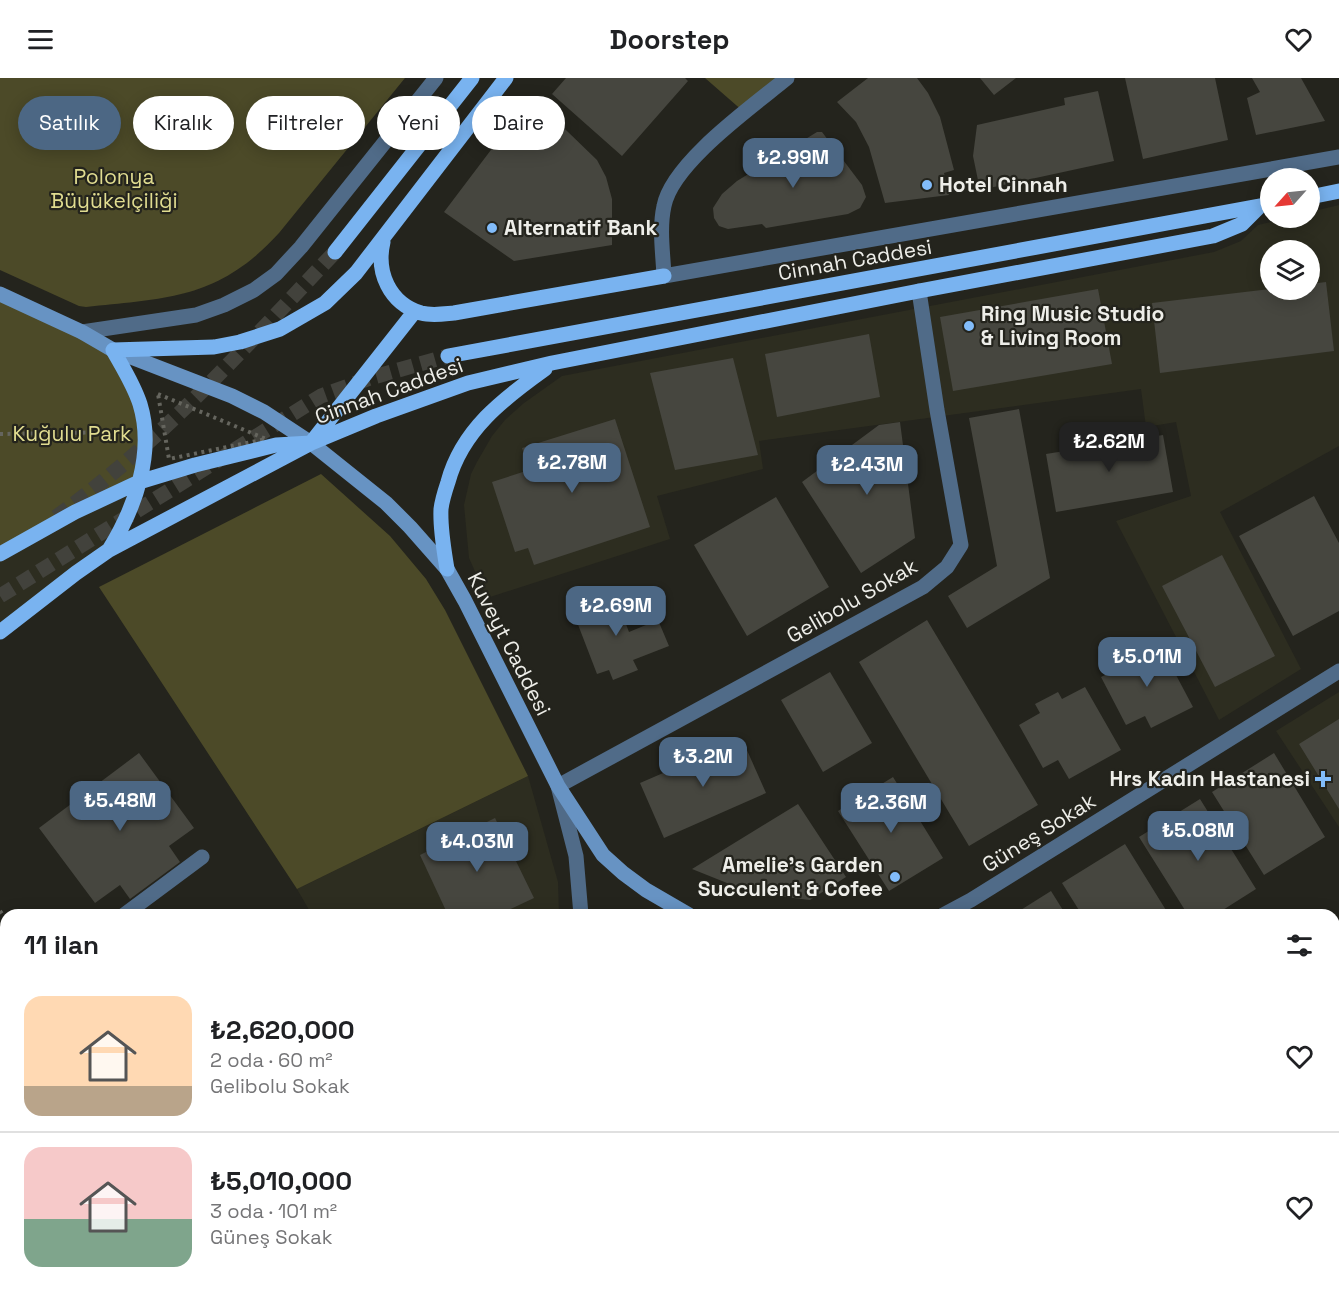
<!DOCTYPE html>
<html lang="tr">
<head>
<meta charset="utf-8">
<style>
  :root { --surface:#fff; --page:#f2f2f2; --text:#202124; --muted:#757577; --line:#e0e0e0; --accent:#4c6784 }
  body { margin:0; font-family:"Space Grotesk",sans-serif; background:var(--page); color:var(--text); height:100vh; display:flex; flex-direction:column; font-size:22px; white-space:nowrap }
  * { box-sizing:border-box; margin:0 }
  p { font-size:20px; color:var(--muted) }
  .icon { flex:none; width:33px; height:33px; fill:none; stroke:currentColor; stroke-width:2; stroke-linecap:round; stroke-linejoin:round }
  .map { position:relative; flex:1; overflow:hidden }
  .details { position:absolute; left:0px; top:831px; width:1340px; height:386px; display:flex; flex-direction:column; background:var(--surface); border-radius:18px 18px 0 0; box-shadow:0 3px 15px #0003 }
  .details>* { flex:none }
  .banner { position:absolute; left:18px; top:18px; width:600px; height:54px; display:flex; gap:12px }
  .needle { width:39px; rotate:243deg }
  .buttons { position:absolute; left:1260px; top:90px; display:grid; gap:12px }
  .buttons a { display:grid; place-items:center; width:60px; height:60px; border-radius:50%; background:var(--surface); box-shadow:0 3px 15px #0003; font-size:30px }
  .price { position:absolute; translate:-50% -51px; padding:0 14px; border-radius:12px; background:var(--accent); color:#fff; font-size:20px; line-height:39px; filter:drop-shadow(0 2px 3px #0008) }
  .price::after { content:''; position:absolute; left:50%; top:36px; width:18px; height:14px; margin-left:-9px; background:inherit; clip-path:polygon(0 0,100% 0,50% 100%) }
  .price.current { background:#222; color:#fff }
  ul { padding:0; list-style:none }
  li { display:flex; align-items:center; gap:18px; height:150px; padding:0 24px }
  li+li { border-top:2px solid var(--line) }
  li span { display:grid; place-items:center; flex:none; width:168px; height:120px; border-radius:18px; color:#555 }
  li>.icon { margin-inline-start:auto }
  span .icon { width:72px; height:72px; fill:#fffc; stroke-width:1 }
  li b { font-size:26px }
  h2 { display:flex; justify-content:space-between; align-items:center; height:72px; padding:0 24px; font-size:26px }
  .chip { padding:0 21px; border-radius:27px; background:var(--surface); box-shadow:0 3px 15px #0003; font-size:21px; line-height:54px }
  .chip.current { background:var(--accent); color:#fff }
  header { display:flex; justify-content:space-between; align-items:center; height:78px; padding:0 24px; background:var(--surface); font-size:27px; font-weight:700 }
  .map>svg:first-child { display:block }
  .built { fill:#2d2d20; fill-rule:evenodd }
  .green { fill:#4c4a28 }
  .building { fill:#46463f }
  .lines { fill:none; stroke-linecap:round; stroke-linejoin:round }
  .primary-tunnel { stroke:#42423c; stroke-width:15; stroke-dasharray:15 8; stroke-linecap:butt }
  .path { stroke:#65655e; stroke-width:4; stroke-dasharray:3 4.5; stroke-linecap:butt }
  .lane { stroke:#506b88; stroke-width:15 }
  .street { stroke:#506b88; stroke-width:15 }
  .secondary { stroke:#6793c3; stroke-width:15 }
  .primary { stroke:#79b3f0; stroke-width:15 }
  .poi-dot { fill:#82bcfa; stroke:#24241d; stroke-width:2 }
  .labels { text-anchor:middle; stroke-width:4.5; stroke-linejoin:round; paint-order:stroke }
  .park-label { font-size:21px; fill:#e0dc90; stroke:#24241d }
  .poi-label { font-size:21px; font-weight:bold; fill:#eeeee9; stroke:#24241d; text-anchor:start }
  .street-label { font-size:21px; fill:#eeeee9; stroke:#24241d }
</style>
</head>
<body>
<header><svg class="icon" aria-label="menu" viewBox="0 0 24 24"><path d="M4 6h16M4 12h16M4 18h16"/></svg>Doorstep<svg class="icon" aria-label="heart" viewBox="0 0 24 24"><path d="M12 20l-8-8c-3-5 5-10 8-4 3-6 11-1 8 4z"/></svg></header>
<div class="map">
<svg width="1339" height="1216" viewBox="0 0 1339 1216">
  <rect width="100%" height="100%" fill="#24241d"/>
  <path class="built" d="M 1339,127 L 1339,368 L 1220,434 L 1301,591 L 1219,642 L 1116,443 L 1191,418 L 1176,344 L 1146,349 L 1141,311 L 759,363 L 763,391 L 657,418 L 670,461 L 487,520 L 469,480 L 464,427 L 471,396 L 477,384 L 492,358 L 505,342 L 524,325 L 562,298 L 1214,174 L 1241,163 L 1258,147 L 1288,140 L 1310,140 L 1310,134 ZM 1270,172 L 1310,172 L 1310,212 L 1270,212 Z
    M 0,216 L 139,404 L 109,472 L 0,554 Z
    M 1339,614 L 1339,749 L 1276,653 Z
    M 528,698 L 558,804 L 559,837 L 312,837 L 297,811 Z"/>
  <path class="green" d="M 0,0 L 405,0 L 279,155 C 219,221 169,220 86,229 L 79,228 L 0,192 Z
    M 705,0 L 787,0 L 744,34 Z
    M 0,216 L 113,273 L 140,326 L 139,404 L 0,476 Z
    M 321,396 L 390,458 L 426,501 L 445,532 L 528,698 L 297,811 L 99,509 Z"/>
  <path class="building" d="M 566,0 L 685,0 L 688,3 L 622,78 L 552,16 Z
    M 868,0 L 917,0 L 928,15 L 940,39 L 954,92 L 944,95 L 949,117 L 885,125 L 869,69 L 856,44 L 837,24 Z
    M 980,0 L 1016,0 L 994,17 Z
    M 1125,0 L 1215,0 L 1228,62 L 1143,81 Z
    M 1252,0 L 1301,0 L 1325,43 L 1256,57 L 1247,20 L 1260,14 Z
    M 1098,13 L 1114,83 L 980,112 L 973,78 L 977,47 L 1065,27 L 1064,20 Z
    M 538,25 L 597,82 L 606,99 L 612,121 L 612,167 L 514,183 L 444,134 L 525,27 Z
    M 817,54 L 822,54 L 862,107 L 866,119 L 860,130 L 848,136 L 766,150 L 762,146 L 728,151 L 719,148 L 714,140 L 713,130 L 722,116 L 737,103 Z
    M 1326,204 L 1334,273 L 1160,295 L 1152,225 L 1270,211 L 1310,212 L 1310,206 Z
    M 1098,211 L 1112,286 L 953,313 L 940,239 Z
    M 869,256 L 880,319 L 777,339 L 765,276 Z
    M 733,280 L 758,377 L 675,392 L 650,295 Z
    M 1019,331 L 1050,500 L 967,550 L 948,518 L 997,488 L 969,340 Z
    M 615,341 L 650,449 L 534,487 L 528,470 L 515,474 L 492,404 L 529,392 L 522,370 Z
    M 900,344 L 915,460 L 861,495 L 802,404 L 879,347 Z
    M 1163,357 L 1173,414 L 1056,434 L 1046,376 Z
    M 1314,418 L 1339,465 L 1339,533 L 1293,558 L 1239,458 Z
    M 776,419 L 829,509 L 747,558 L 694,467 Z
    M 1222,477 L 1275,578 L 1215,609 L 1162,508 Z
    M 614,515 L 629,554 L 658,542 L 669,568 L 633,582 L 638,592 L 613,602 L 609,592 L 597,596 L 572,531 Z
    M 927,542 L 1038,727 L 969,768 L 859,584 Z
    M 1159,565 L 1193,629 L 1151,650 L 1145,638 L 1126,647 L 1101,599 L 1123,588 L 1121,585 Z
    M 830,594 L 872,665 L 823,694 L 781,622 Z
    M 1085,609 L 1121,672 L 1069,701 L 1058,682 L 1043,690 L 1019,647 L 1040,635 L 1035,626 L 1058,614 L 1062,621 Z
    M 1339,641 L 1339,731 L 1299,666 Z
    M 742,661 L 766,715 L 664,760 L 640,705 Z
    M 139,675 L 194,750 L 169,768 L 180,784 L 130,821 L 120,807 L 95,825 L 39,750 Z
    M 1274,675 L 1325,759 L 1264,797 L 1212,714 Z
    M 893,699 L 943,780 L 889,813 L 838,733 Z
    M 1200,721 L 1256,811 L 1215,837 L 1188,837 L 1139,759 Z
    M 798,726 L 846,799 L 810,822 L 768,817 L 747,813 L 692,791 Z
    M 495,740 L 534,820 L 498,837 L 448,837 L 420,777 Z
    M 1125,766 L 1169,837 L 1082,837 L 1062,805 Z
    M 1051,813 L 1066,837 L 1013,837 Z
    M 1339,933 L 1339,1049 L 1334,1052 L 1334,936 Z
    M 1339,1141 L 1339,1215 L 1334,1210 L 1334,1146 Z
    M 91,1210 L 234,1210 L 227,1216 L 96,1216 Z
    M 607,1210 L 654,1210 L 644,1216 L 610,1216 Z
    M 769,1210 L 911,1210 L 907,1216 L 769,1216 L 765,1213 Z
    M 1242,1210 L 1305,1210 L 1311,1216 L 1236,1216 Z"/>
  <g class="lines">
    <path class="primary-tunnel" d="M 56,439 C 161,364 247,267 335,174
      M 0,518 L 321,318 L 370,300 L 448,278"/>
    <path class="path" d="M 158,316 L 266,361 L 169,381 Z
      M 0,356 L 123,354
      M 0,833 L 6,841
      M 416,1210 L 420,1216"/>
    <path class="lane" d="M 82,254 L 196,237 L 224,227 L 254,212 L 276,196 L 301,169 L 436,0
      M 124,837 L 202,779"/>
    <path class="street" d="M 787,0 C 753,28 672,85 664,128 C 659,151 663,175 664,198 L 1339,79
      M 581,837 L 576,778 L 558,708 L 923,509 L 947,489 L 961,467 L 937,332 L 919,213
      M 943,837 L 971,822 L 1339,593
      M 1334,1095 L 1339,1092
      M 307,1210 L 312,1216
      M 330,1216 L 338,1210
      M 1123,1216 L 1133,1210"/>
    <path class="secondary" d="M 0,216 L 82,254 L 113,272 L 232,318 L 264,334 L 311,365 L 386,425 L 410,449 L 447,491 L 465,523 L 558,708 L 603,777 L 623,795 L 646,812 L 689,837
      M 1018,1210 L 1021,1216"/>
    <path class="primary" d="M 1310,119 L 1339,113
      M 383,164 C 376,194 389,225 421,235 C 432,238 443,236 454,235 L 664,198
      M 335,174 L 472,0
      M 448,278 L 1270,126
      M 109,472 C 135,430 155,375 140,326 C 134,307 123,290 113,272 L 214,269 L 240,264 L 280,251 L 325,225 L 356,195 L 506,0
      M 0,476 L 75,434 L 139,404 L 195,387 L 276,367 L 311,365 L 376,338 L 468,305 L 552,285 L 919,213 L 1213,158 L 1242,146 L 1260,128
      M 447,491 C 444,472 440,451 441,431 C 442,422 445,413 448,404 C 462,352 503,321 545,291
      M 0,554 L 76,495 L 109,472 L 311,365 L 415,233"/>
  </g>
  <g class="poi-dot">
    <circle cx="927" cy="107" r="6"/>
    <circle cx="492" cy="150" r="6"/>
    <circle cx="969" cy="248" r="6"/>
    <path d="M1320 692h6v6h6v6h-6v6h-6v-6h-6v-6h6z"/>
    <circle cx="895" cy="799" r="6"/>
  </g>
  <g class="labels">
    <g class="park-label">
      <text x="114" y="106">Polonya<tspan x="114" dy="24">Büyükelçiliği</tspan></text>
      <text x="72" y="363">Kuğulu Park</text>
    </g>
    <g class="poi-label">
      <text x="939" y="114">Hotel Cinnah</text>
      <text x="504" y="157">Alternatif Bank</text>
      <text x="981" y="243">Ring Music Studio<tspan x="981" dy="24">&amp; Living Room</tspan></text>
      <text x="1310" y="708" text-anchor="end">Hrs Kadın Hastanesi</text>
      <text x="883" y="794" text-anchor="end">Amelie's Garden<tspan x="883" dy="24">Succulent &amp; Cofee</tspan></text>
    </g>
    <g class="street-label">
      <text transform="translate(855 182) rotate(-10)" y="7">Cinnah Caddesi</text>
      <text transform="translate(389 313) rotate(-20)" y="7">Cinnah Caddesi</text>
      <text transform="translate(852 523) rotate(-30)" y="7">Gelibolu Sokak</text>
      <text transform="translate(509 566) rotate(63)" y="7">Kuveyt Caddesi</text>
      <text transform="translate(1039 755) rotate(-32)" y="7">Güneş Sokak</text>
    </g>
  </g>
</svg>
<div class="buttons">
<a><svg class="needle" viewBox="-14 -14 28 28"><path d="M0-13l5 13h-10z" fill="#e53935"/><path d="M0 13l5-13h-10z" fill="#757577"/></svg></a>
<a><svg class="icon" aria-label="layers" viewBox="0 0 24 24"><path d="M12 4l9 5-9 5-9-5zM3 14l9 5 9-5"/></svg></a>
</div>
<b class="price" style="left:793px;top:111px">₺2.99M</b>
<b class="price current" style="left:1109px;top:395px">₺2.62M</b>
<b class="price" style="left:572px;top:416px">₺2.78M</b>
<b class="price" style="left:867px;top:418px">₺2.43M</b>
<b class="price" style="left:616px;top:559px">₺2.69M</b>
<b class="price" style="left:1147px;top:610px">₺5.01M</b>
<b class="price" style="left:703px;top:710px">₺3.2M</b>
<b class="price" style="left:120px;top:754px">₺5.48M</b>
<b class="price" style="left:891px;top:756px">₺2.36M</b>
<b class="price" style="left:1198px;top:784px">₺5.08M</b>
<b class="price" style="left:477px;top:795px">₺4.03M</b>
<div class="banner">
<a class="chip current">Satılık</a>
<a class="chip">Kiralık</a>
<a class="chip">Filtreler</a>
<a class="chip">Yeni</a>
<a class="chip">Daire</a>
</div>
<section class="details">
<h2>11 ilan<svg class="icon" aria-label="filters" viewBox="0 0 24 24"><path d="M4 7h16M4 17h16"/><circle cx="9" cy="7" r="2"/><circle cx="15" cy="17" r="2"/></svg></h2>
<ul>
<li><span style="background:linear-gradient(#ffd9b3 75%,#b9a48a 0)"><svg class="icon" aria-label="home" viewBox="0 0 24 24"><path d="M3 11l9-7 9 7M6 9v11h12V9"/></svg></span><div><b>₺2,620,000</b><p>2 oda · 60 m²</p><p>Gelibolu Sokak</p></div><svg class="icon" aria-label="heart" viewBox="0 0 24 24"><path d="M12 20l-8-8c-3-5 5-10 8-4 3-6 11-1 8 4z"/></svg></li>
<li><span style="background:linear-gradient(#f6c9c9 60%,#7fa58c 0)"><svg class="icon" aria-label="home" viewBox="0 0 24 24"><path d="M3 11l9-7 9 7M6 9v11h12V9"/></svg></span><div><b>₺5,010,000</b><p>3 oda · 101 m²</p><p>Güneş Sokak</p></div><svg class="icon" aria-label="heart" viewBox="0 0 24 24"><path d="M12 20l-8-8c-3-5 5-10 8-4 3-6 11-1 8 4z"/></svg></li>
</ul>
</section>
</div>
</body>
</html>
